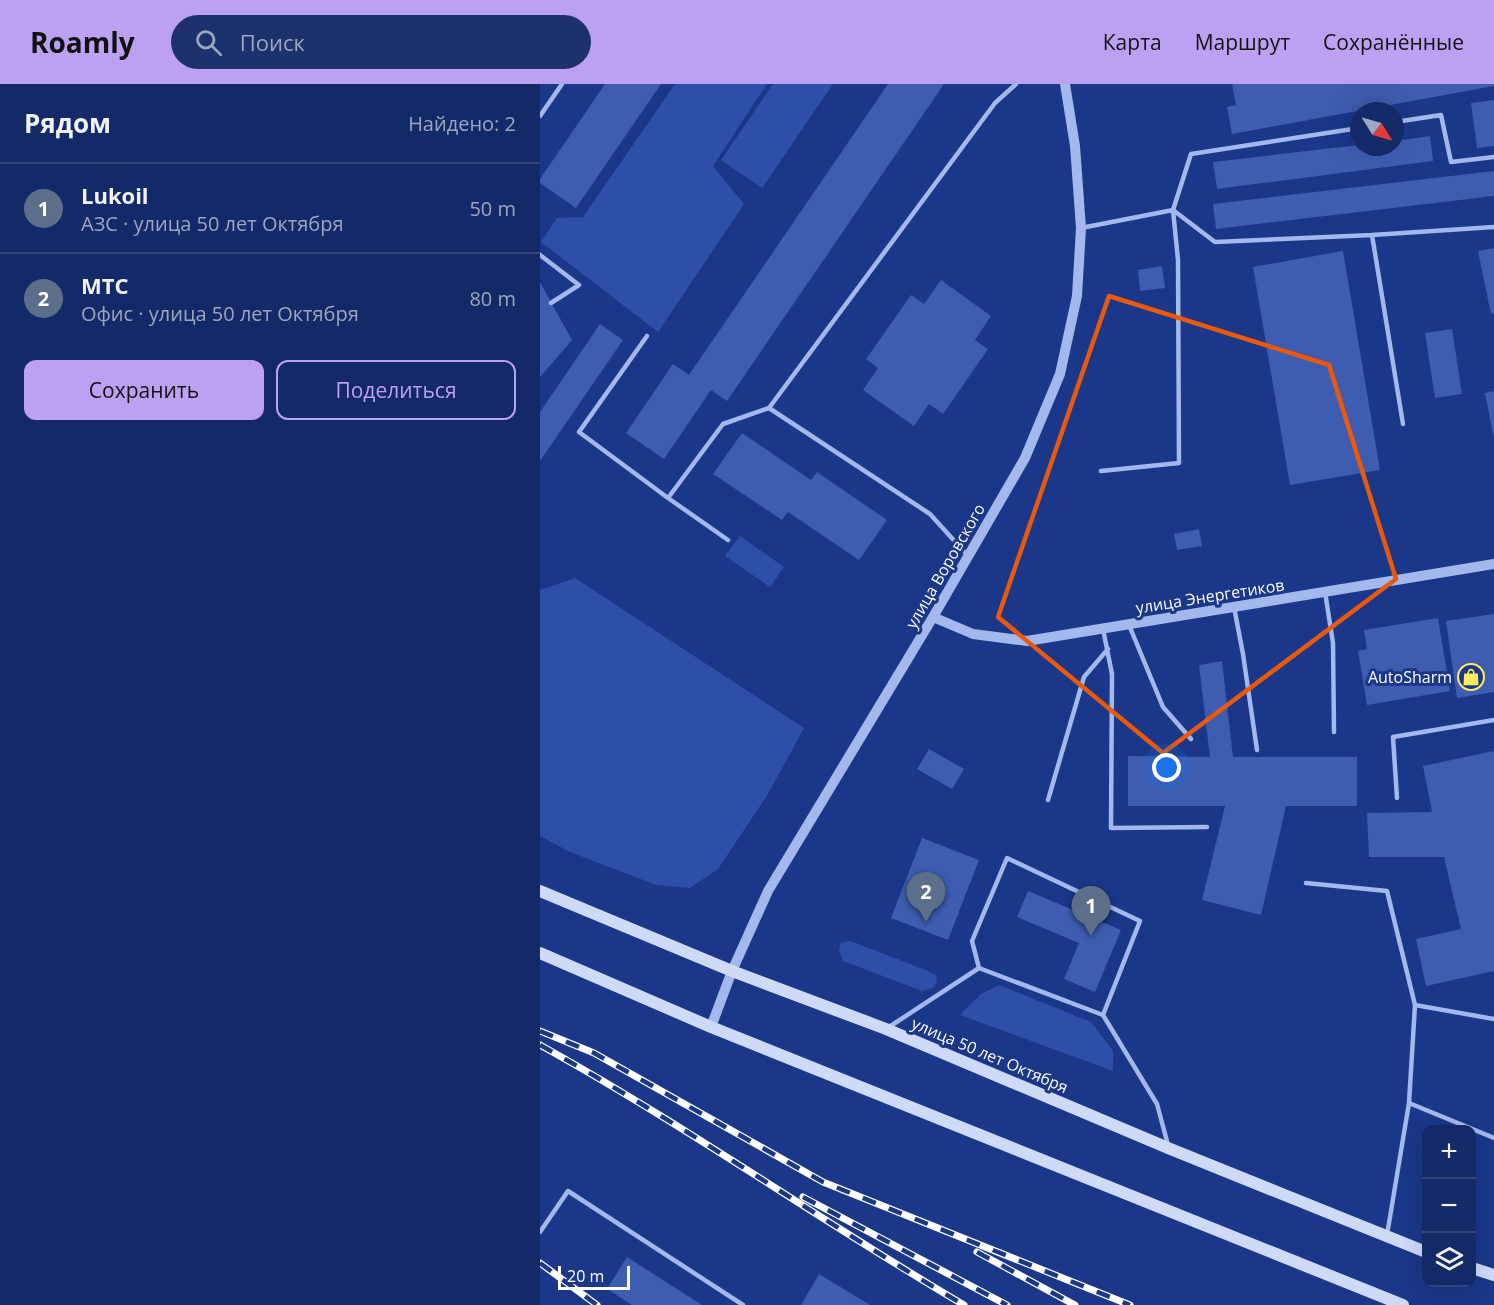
<!DOCTYPE html>
<html lang="ru">
<meta charset="utf-8">
<style>
:root{--surface:#142967;--page:#1d316d;--text:#f1f3f6;--muted:#9da6c0;--line:#33457b;--accent:#bca0f2}
body{margin:0;font-family:"Open Sans",sans-serif;background:var(--page);color:var(--text)}
.controls{position:absolute;right:18px;bottom:18px;display:grid;overflow:hidden;border-radius:12px;box-shadow:0 6px 24px #0002}
.controls button{width:54px;height:54px;display:grid;place-items:center;padding:0;border:0;border-bottom:2px solid var(--line);background:var(--surface);color:var(--text);font:30px sans-serif}
.compass{position:absolute;left:810px;top:18px;width:54px;height:54px;border-radius:50%;background:var(--surface);box-shadow:0 6px 24px #0002;rotate:127deg}
.scale{position:absolute;left:18px;bottom:15px;width:72px;box-sizing:border-box;padding-left:6px;border:3px solid #fff;border-top:0;font-size:16px;line-height:21px;white-space:nowrap;color:#fff;-webkit-text-stroke:4px #1a3789;paint-order:stroke}
.you{position:absolute;left:627px;top:684px;width:21px;height:21px;margin:-15px;border:4px solid #fff;border-radius:50%;background:#1a73e8;box-shadow:0 0 0 9px #1a73e833}
.badge{display:grid;place-items:center;width:39px;height:39px;border-radius:50%;background:var(--accent);color:#fff;font-size:20px;font-weight:700}
.pin{position:absolute;translate:-50% -50px;filter:drop-shadow(0 2px 3px #0008)}
.pin::after{content:'';position:absolute;top:32px;width:21px;height:18px;background:inherit;clip-path:polygon(0 0,100% 0,50% 100%)}
.list{margin:0;padding:0;list-style:none}
h2{display:flex;justify-content:space-between;align-items:center;height:78px;margin:0;padding:0 24px;font-size:26px}
h2 small{font-size:20px;font-weight:400;color:var(--muted)}
.list li{display:grid;grid-template-columns:39px 1fr auto;gap:18px;align-items:center;box-sizing:border-box;height:90px;padding:0 24px;border-top:2px solid var(--line)}
.list b{display:block;font-size:22px;white-space:nowrap}
.list p{margin:0;font-size:20px;white-space:nowrap;color:var(--muted)}
.list em{font-size:20px;font-style:normal;color:var(--muted)}
.actions{display:flex;gap:12px;padding:18px 24px}
.actions a{flex:1;padding:14px 0;border:2px solid var(--accent);border-radius:12px;text-align:center;font-size:21px;color:var(--accent)}
.actions .main{background:var(--accent);color:#111}
.icon{flex:none;width:33px;height:33px;fill:none;stroke:currentColor;stroke-width:2;stroke-linecap:round;stroke-linejoin:round}
.map{position:relative;flex:none;width:954px;height:1221px;overflow:hidden}
header{display:flex;align-items:center;gap:36px;box-sizing:border-box;height:84px;padding:0 30px;background:var(--accent);color:#111}
header strong{font-size:28px}
nav{display:flex;gap:33px;margin-inline-start:auto;font-size:21px}
.search{width:420px;height:54px;background:var(--page);display:flex;align-items:center;gap:15px;box-sizing:border-box;padding:0 21px;border-radius:33px;color:var(--muted);font-size:22px}
main{display:flex}
aside{flex:1;background:var(--surface)}
.map>svg:first-child{display:block}
.green{fill:#2d4fa7}
.building{fill:#3e5db0}
.lines{fill:none;stroke-linecap:round;stroke-linejoin:round}
.service{stroke:#a3b8ed;stroke-width:4.5}
.tertiary{stroke:#a3b8ed;stroke-width:10}
.secondary{stroke:#cfdaf9;stroke-width:12}
.rail-casing{stroke:#fff;stroke-width:7}
.rail{stroke:#1a3789;stroke-width:4.5;stroke-dasharray:14;stroke-linecap:butt}
.marked{fill:none;stroke:#e8590c;stroke-width:4.5;stroke-linejoin:round}
.labels{text-anchor:middle;stroke-width:6;stroke-linejoin:round;paint-order:stroke}
.street-label{font-size:16px;fill:#fff;stroke:#1a3789}
.poi-label{font-size:16px;fill:#fff;stroke:#1a3789;text-anchor:end}
</style>
<header>
<strong>Roamly</strong>
<div class="search"><svg class="icon" aria-label="search" viewBox="0 0 24 24"><circle cx="10" cy="10" r="6"/><path d="M15 15l6 6"/></svg>Поиск</div>
<nav><a>Карта</a><a>Маршрут</a><a>Сохранённые</a></nav>
</header>
<main>
<aside>
<h2>Рядом<small>Найдено: 2</small></h2>
<ul class="list">
<li><span class="badge" style="background:#5c6f8a">1</span><div><b>Lukoil</b><p>АЗС · улица 50 лет Октября</p></div><em>50 m</em></li>
<li><span class="badge" style="background:#5c6f8a">2</span><div><b>МТС</b><p>Офис · улица 50 лет Октября</p></div><em>80 m</em></li>
</ul>
<div class="actions"><a class="main">Сохранить</a><a>Поделиться</a></div>
</aside>
<div class="map">
<svg width="954" height="1221" viewBox="0 0 954 1221">
<rect width="100%" height="100%" fill="#1a3789"/>
<path class="green" d="M135,0H227L173,82L204,120L118,248L1,158L17,134L43,133Z
M233,0H293L222,104L181,76Z
M200,452L244,483L230,503L185,472Z
M35,494L264,644L228,710L178,785L150,804L116,801L30,768L0,752V506Z
M311,857L388,887L396,891L397,898L393,904L382,907L303,877L299,866L301,858Z
M459,901L551,938L573,967V987L420,931L441,910Z"/>
<path class="building" d="M65,0H121L36,124L0,99V95Z
M348,0H404L187,317L171,306L124,375L86,349L133,280L149,291Z
M692,0H954V2L692,50L687,23L696,21Z
M954,16V62L937,64L931,19Z
M890,52L893,77L677,105L673,78L819,61V63H855V57Z
M954,87V112L676,145L673,120Z
M954,164V229L951,230L938,167Z
M803,167L840,386L750,401L713,183Z
M622,182L625,204L600,207L598,186Z
M401,196L451,232L435,256L448,265L403,330L389,320L374,342L323,306L338,284L326,275L371,211L384,220Z
M0,198L32,256L0,293Z
M60,240L83,256L0,377V328Z
M912,245L922,310L895,314L885,249Z
M954,307V350H953L945,309Z
M202,349L271,396L277,388L347,436L319,476L248,428L242,436L173,390Z
M659,445L662,462L637,466L634,450Z
M954,530V608L917,614L906,537Z
M898,534L910,607L827,621L818,567L827,565L824,546Z
M682,577L693,673H817V722H746L721,831L662,816L685,722H588V672L670,673L659,581Z
M389,665L424,685L412,705L377,685Z
M954,667V887L886,902L876,855L921,845L904,773H829L827,729L892,728L883,682Z
M382,754L439,776L408,856L351,834Z
M488,807L581,846L555,908L524,895L539,859L477,833Z
M87,1173L162,1221H92L67,1205Z
M279,1190L330,1221H261Z"/>
<g class="lines">
<path class="service" d="M0,32L22,0
M855,38L901,31L911,78L954,73
M541,144L633,126L675,158L832,151L863,340
M832,151L954,143
M0,171L39,201L11,219
M107,252L39,348L128,414
M561,387L639,379L638,176L633,126L651,70L819,44
M188,456L128,414L183,340L229,324
M428,472L390,430L229,324L455,19L476,0
M785,508L793,559L794,648
M694,523L703,570L717,666
M589,541L623,623L651,655
M563,545L572,590L571,744L667,743
M857,714L853,653L954,636
M508,716L544,593L568,565
M766,799L847,807L875,921
M439,884L432,857L467,774L600,837L563,931
M349,943L439,884L563,931L617,1020L628,1061
M869,1019L875,921L954,935
M0,1148L28,1107L203,1221
M847,1151L869,1019L954,1054"/>
<path class="tertiary" d="M393,533L433,550L487,557L954,480
M171,943L192,887L228,807L393,533L485,374L520,290L537,212L541,144L535,62L525,0"/>
<path class="secondary" d="M0,807L192,887L346,945L628,1064L886,1168
M0,869L171,943L863,1221
M932,1184L954,1191"/>
<defs>
<path id="rail" d="M0,947L54,969L283,1098L590,1221
M0,961C145,1041 281,1137 424,1221
M263,1113L467,1221
M437,1168L535,1221
M0,1179L57,1221"/>
</defs>
<use href="#rail" class="rail-casing"/>
<use href="#rail" class="rail"/>
</g>
<path class="marked" d="M569,212L789,281L856,495L623,669L458,533Z"/>
<defs>
<symbol id="shop-ring" viewBox="-11 -11 22 22"><circle r="9.5" fill="#1a3789" stroke="#ffec5f" stroke-width="1.5"/><path d="M-5-2.5h2.3a2.7 3.5 0 0 1 5.4 0H5L5.5 6h-11ZM-1.5-2.5h3a1.5 2.3 0 0 0-3 0Z" fill="#ffec5f"/></symbol>
</defs>
<g fill-rule="evenodd">
<use href="#shop-ring" x="916" y="578" width="30" height="30"/>
</g>
<g class="labels">
<g class="street-label">
<text transform="translate(405 482) rotate(-60)" y="6">улица Воровского</text>
<text transform="translate(670 512) rotate(-9)" y="6">улица Энергетиков</text>
<text transform="translate(450 971) rotate(23)" y="6">улица 50 лет Октября</text>
</g>
<g class="poi-label">
<text x="912" y="599">AutoSharm</text>
</g>
</g>
</svg>
<div class="controls">
<button>+</button>
<button>−</button>
<button><svg class="icon" aria-label="layers" viewBox="0 0 24 24"><path d="M12 4l9 5-9 5-9-5zM3 14l9 5 9-5"/></svg></button>
</div>
<svg class="compass" viewBox="-18 -18 36 36"><path d="M0-13l5 13h-10z" fill="#e53935"/><path d="M0 13l5-13h-10z" fill="#9da6c0"/></svg>
<div class="scale">20 m</div>
<div class="you"></div>
<div class="pin badge" style="left:551px;top:852px;background:#5c6f8a">1</div>
<div class="pin badge" style="left:386px;top:838px;background:#5c6f8a">2</div>
</div>
</main>
